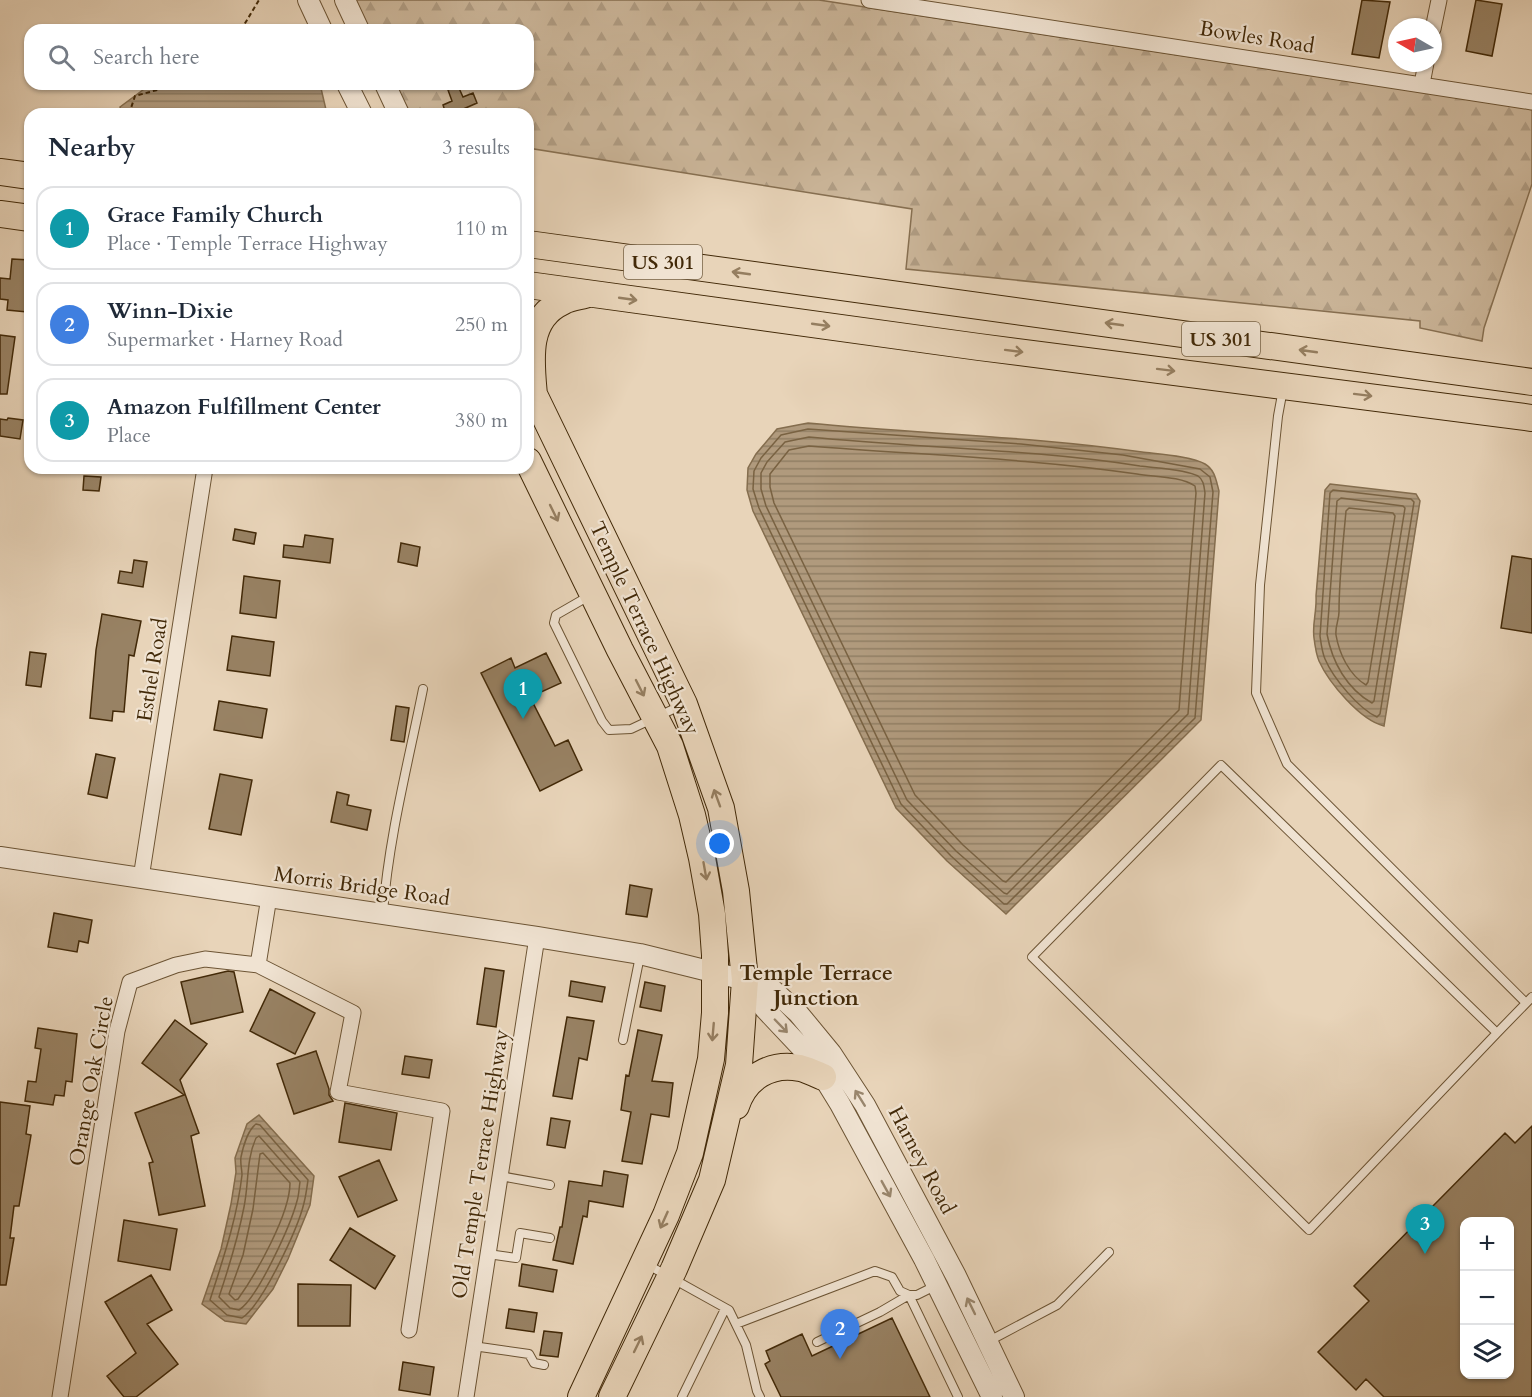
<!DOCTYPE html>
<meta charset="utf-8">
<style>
:root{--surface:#fff;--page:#f2f2f3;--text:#1f2937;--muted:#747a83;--line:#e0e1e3;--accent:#ea580c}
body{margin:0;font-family:Cardo,serif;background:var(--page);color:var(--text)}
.controls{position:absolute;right:18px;bottom:18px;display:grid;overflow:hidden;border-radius:12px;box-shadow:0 2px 4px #0004}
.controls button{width:54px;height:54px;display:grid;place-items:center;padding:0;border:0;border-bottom:2px solid var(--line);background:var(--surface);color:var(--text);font:30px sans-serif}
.compass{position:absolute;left:1388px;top:18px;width:54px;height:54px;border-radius:50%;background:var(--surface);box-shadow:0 2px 4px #0004;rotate:279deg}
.you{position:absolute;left:720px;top:844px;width:21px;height:21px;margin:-15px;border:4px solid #fff;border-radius:50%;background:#1a73e8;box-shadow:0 0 0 9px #1a73e833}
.badge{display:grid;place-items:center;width:39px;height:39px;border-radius:50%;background:var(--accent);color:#fff;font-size:20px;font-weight:700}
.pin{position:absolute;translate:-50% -50px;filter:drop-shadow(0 2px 3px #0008)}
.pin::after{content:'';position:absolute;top:32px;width:21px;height:18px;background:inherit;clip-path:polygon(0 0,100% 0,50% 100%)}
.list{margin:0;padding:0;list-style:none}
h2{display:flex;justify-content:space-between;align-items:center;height:78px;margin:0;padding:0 24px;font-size:26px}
h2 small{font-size:20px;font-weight:400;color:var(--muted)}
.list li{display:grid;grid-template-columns:39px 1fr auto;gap:18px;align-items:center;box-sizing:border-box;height:84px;margin:0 12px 12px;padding:0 12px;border:2px solid var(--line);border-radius:18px}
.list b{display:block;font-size:22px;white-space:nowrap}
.list p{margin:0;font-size:20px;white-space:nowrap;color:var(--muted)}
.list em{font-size:20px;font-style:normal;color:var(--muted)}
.icon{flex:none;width:33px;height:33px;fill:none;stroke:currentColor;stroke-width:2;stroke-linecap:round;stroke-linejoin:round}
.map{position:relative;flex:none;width:1532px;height:1397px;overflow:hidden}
.search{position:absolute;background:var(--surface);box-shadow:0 2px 4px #0004;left:24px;top:24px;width:510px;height:66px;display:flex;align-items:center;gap:15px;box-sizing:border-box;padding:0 21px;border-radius:18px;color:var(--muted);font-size:22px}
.panel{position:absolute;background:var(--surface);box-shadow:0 2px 4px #0004;left:24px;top:108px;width:510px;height:366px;border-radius:18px}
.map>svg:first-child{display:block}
.forest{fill:url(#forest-firs);stroke:#877052;stroke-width:1.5}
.water{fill:url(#water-rules);stroke:#846d4e;stroke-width:1.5}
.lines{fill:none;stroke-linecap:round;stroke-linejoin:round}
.shore{stroke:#796242;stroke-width:1.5}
.building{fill:#988264;stroke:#422908;stroke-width:1.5;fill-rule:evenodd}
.service-casing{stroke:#6c5434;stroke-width:10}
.minor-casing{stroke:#6c5434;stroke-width:17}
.tertiary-casing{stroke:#6c5434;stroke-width:22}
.primary-casing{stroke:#422908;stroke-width:28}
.path{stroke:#422908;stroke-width:2;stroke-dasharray:4.5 3;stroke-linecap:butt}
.service{stroke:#f0e3d2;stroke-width:8}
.minor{stroke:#f0e3d2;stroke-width:15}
.tertiary{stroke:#f0e3d2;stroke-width:20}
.primary{stroke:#e8d4b9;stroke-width:26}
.oneway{stroke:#957e60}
.oneway2{stroke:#99866d}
.labels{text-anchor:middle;stroke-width:4.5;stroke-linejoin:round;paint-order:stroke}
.shield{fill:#f0e3d2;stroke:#766145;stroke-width:1.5}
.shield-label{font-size:20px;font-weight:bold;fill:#422908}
.street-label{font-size:21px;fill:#422908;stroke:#f0e3d2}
.neighbourhood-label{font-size:22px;font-weight:bold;fill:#422908;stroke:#f0e3d2}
</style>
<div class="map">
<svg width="1532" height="1397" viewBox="0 0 1532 1397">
<defs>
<pattern id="forest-firs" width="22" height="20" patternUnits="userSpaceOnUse" patternTransform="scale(1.5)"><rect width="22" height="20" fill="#ccb79b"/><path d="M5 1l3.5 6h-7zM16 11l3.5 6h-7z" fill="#b09d84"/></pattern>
<pattern id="water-rules" width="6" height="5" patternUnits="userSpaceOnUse" patternTransform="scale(1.5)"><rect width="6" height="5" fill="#b09a7d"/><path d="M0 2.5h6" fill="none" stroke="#917e64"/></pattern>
</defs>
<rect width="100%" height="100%" fill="#e8d4b9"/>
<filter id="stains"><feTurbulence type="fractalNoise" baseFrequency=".00333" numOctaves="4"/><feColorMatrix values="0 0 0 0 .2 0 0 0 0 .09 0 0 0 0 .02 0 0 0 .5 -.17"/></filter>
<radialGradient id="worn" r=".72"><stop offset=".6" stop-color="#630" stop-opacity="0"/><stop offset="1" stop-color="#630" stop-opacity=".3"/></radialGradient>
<path class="forest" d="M353,0H819L1532,109V184L1484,328L1482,341L1420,328V321L906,269L912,209L528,148V114H411L394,84H528V30H368Z"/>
<path class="water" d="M151,84H320L327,114H122L120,107Z
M808,423C919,434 1031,436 1142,452C1157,454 1192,456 1205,464C1215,470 1216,480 1219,491L1201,720L1006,914L947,861L896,808L753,511L747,490L748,468L756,454L777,429Z
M1330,484L1416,494L1420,501L1384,726C1360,720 1329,683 1319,661C1316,654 1315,646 1314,638C1312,624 1317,611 1316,596L1325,490Z
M259,1115L314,1176L310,1205L288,1259L273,1289L246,1324L225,1321L202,1304L221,1249L231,1204L236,1172L235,1158L247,1124Z"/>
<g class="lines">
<path class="shore" d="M808,429L1021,444L1123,455L1200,469L1210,477L1213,492L1195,718L1007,904H1004L951,856L901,804L759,508L753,489L754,471L761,458L781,435Z
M809,437C919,448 1031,449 1140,466C1155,468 1186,469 1198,476C1204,480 1204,487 1205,493L1188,714L1007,894L1004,893L956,851L907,800L766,506L761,489V473L767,462L785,442Z
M809,446C918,455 1028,458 1137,474C1154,477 1180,476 1195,486L1196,493L1179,710L1006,882L1003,881L963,845L915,795L774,503L770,487V474L789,450Z
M1333,490L1411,499L1414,502L1380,714L1377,717C1359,709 1333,678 1325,659C1322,652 1321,643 1320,636L1330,493Z
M1341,498L1403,506L1405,508L1374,701L1372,703C1347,689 1332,662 1327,634L1337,501Z
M1349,508L1393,513L1395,516L1368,682L1366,685C1349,675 1339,653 1336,635C1335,626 1339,620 1339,612C1339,578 1343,545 1346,511Z
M256,1124L260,1125L308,1180C307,1187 306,1195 304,1203C298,1228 263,1304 242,1318L227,1315L210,1300C223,1259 237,1219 242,1175C242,1169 240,1163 241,1157C243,1147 248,1130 256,1124Z
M259,1136L300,1182C299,1188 299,1195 297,1201C291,1224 258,1298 239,1310L230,1308L219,1297C229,1267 238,1238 244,1207C249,1183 246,1160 256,1138Z
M263,1153L290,1183C290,1214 256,1274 238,1299L235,1300L229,1294L243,1255L253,1209L260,1154Z"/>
</g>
<path class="building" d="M1362,0L1390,2L1379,58L1352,54Z
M1476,0L1502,4L1492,56L1466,51Z
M458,86L463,97L473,93L477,103L452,114H446L443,105L452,101L448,90Z
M12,259L30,260V302H28L27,312L7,310L8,300L0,299V278L10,279Z
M0,335L15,337L7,394H0Z
M8,418L23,420L20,439L0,436V419L7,420Z
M84,476L101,477L99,491L83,490Z
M235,529L256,533L254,544L233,540Z
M305,535L333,539L330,563L283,557L284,545L303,547Z
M401,543L420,547L417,566L398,562Z
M1512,556L1532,559V633L1501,628Z
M134,560L147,562L143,587L118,583L120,571L132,573Z
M244,576L280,581L276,618L240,613Z
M102,614L141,621L134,656L129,655L124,712L113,711L112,721L90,718L96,650Z
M232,636L274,642L270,676L227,670Z
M30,652L46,654L41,687L26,685Z
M546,653L561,683L530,697L555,746L568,740L582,770L540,791L481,673L511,658L515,668Z
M219,701L267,709L262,738L214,730Z
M396,706L409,708L404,742L391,740Z
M96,754L115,758L107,798L88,794Z
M220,774L252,780L241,835L209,829Z
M337,792L349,795L347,805L371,810L367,830L331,822Z
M630,885L652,889L647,917L626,914Z
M54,913L92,920L88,943L79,941L77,952L48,947Z
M485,968L504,971L496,1027L477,1024Z
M228,971L234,972L243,1012L191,1024L181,982Z
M571,981L605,987L602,1002L569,996Z
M645,982L665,986L661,1011L640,1007Z
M270,989L315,1013L295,1054L250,1031Z
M567,1017L594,1021L587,1060L579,1058L572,1099L553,1096Z
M175,1020L207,1044L180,1080L199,1133L191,1136L205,1206L159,1215L149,1163L153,1162L135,1113L184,1095L142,1063Z
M38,1028L77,1034L72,1082L66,1081L64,1096L55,1095L53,1105L25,1101L28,1081L36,1082L41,1049L35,1048Z
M638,1030L662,1035L652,1081L673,1083L669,1117L651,1114L642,1164L622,1161L631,1112L621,1110L626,1075L629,1076Z
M316,1051L329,1089V1095L333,1101L294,1114L277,1064Z
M405,1056L432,1060L429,1078L402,1074Z
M0,1102L30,1106L26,1134L31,1135L19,1206H14L10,1238H14L6,1285H0Z
M345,1103L397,1113L391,1150L339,1142Z
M551,1118L570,1121L565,1148L547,1145Z
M1532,1126V1397H1384L1366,1379L1356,1390L1318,1352L1369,1301L1354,1286L1505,1133L1515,1143ZM1464,1221H1509V1374H1464Z
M379,1160L397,1200L358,1217L339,1177Z
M604,1171L628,1175L623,1207L589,1201L587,1217L583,1216L573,1264L553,1260L560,1227H562L569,1181L602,1186Z
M124,1220L177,1229L170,1270L118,1261Z
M350,1228L395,1256L375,1289L330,1260Z
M522,1264L557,1270L553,1292L519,1286Z
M151,1275L172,1310L147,1324L178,1364L136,1397H124L107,1376L136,1353L105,1302Z
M298,1284L351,1285L350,1326H298Z
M509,1309L537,1313L534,1332L506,1328Z
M892,1318L930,1397H781L765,1364L770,1361L766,1351L802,1334L812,1356Z
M544,1331L562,1333L558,1357L540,1355Z
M403,1362L434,1367L430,1395L399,1390Z"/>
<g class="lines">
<defs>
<path id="service" d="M1283,389L1278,416L1260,585L1256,693L1287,764L1526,1003
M589,596L556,615L554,623L602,721L609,730L631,729L680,706
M1221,765L1497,1033L1309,1230L1032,957Z
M383,912C389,836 408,764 423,689
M1497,1033L1532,997
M623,1040L640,956
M500,1176L550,1185
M488,1254L516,1258L520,1233L550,1238
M648,1265L729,1310L746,1345L757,1391L760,1397
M736,1324L875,1271L892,1277L900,1291L909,1295H917L935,1286
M989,1341L1057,1305L1109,1252
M817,1342L880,1312L909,1295L958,1397
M473,1346L529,1354L534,1363L544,1365
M682,1397L725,1309"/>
<path id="minor" d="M869,0L1532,102
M1433,29L1439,0
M1422,84L1426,63
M141,878L205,468
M258,965L269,897
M60,1397L117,1031L130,982L176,965L205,959L258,965L353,1013L338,1092L442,1111L409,1330
M466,1397L537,937"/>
<path id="tertiary" d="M308,0L322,30
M345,0L359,30
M347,84L362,114
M385,84L399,114
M0,857L537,937L640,954L745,980L773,990L798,1013L831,1053L865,1105L956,1276L1014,1397
M745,980L765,1009L813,1060L840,1104L924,1259L992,1397"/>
<path id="primary" d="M0,172L30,176
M0,214L30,218
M528,244L1532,382
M528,285L979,347L1532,418
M528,382L684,704L721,808L736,891L745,980L739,1065L712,1180L674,1269L612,1397
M534,395C531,362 525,319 562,302C568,298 577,297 585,295
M528,461L620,650L670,746L692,815L702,858L712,914L715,955V1013L711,1059L690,1153L666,1215L581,1397
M736,1106C745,1078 770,1062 800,1068C808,1070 816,1074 823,1077"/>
</defs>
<use href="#service" class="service-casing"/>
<use href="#minor" class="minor-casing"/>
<use href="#tertiary" class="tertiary-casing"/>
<use href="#primary" class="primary-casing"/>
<path class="path" d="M241,30L259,0
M129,114L135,96L179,84"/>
<use href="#service" class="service"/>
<use href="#minor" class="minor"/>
<use href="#tertiary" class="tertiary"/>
<use href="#primary" class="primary"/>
</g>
<defs><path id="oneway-shaft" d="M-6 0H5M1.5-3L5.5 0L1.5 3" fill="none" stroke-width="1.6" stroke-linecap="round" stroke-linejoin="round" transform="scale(1.5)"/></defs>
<g class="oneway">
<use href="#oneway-shaft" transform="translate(741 273) rotate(-172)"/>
<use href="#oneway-shaft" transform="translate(628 299) rotate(8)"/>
<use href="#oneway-shaft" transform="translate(1114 324) rotate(-172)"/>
<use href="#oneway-shaft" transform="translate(821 325) rotate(8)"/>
<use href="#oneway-shaft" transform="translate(1014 351) rotate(7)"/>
<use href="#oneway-shaft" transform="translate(1308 351) rotate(-172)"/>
<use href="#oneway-shaft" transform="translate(1166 370) rotate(7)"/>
<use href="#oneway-shaft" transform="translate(1363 395) rotate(7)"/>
<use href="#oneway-shaft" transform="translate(554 513) rotate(64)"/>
<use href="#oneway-shaft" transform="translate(640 688) rotate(63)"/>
<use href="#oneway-shaft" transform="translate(717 798) rotate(-110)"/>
<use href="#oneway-shaft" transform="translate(705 871) rotate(80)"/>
<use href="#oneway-shaft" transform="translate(713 1032) rotate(95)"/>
<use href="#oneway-shaft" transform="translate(664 1220) rotate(114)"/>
<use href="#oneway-shaft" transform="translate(638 1344) rotate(-64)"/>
</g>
<g class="oneway2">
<use href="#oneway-shaft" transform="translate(781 1026) rotate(46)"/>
<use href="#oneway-shaft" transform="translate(860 1098) rotate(-122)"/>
<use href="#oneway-shaft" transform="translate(886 1189) rotate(61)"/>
<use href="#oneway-shaft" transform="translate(971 1306) rotate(-116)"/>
</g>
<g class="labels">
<g class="shield">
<rect x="624" y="245" width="78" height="34" rx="4.5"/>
<rect x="1182" y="322" width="78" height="34" rx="4.5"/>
</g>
<g class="shield-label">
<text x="663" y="269">US 301</text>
<text x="1221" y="346">US 301</text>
</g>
<g class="street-label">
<text transform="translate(1257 37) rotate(9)" y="7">Bowles Road</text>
<text transform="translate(645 628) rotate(65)" y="7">Temple Terrace Highway</text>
<text transform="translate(152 670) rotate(-81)" y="7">Esthel Road</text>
<text transform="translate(362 886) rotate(8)" y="7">Morris Bridge Road</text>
<text transform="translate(91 1081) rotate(-80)" y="7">Orange Oak Circle</text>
<text transform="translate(922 1160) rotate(62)" y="7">Harney Road</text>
<text transform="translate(480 1164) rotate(-81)" y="7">Old Temple Terrace Highway</text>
</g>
<g class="neighbourhood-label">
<text x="816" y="980">Temple Terrace<tspan x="816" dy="25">Junction</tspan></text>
</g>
</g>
<rect width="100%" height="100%" filter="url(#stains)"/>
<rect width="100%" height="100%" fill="url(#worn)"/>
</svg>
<div class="controls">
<button>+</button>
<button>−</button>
<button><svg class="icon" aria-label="layers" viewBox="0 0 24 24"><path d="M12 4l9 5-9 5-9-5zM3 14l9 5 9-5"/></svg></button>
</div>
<svg class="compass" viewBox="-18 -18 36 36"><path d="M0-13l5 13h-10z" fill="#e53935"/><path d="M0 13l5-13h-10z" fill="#747a83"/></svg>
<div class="you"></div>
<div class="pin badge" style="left:523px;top:719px;background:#0f9aa8">1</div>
<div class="pin badge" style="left:840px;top:1359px;background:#3f7fe0">2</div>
<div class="pin badge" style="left:1425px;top:1254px;background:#0f9aa8">3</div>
<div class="search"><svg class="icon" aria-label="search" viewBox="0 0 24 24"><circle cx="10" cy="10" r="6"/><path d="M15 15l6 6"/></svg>Search here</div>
<section class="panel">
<h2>Nearby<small>3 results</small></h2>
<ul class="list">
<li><span class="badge" style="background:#0f9aa8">1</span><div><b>Grace Family Church</b><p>Place · Temple Terrace Highway</p></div><em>110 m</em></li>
<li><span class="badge" style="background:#3f7fe0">2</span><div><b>Winn-Dixie</b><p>Supermarket · Harney Road</p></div><em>250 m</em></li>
<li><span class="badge" style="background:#0f9aa8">3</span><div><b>Amazon Fulfillment Center</b><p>Place</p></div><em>380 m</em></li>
</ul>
</section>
</div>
